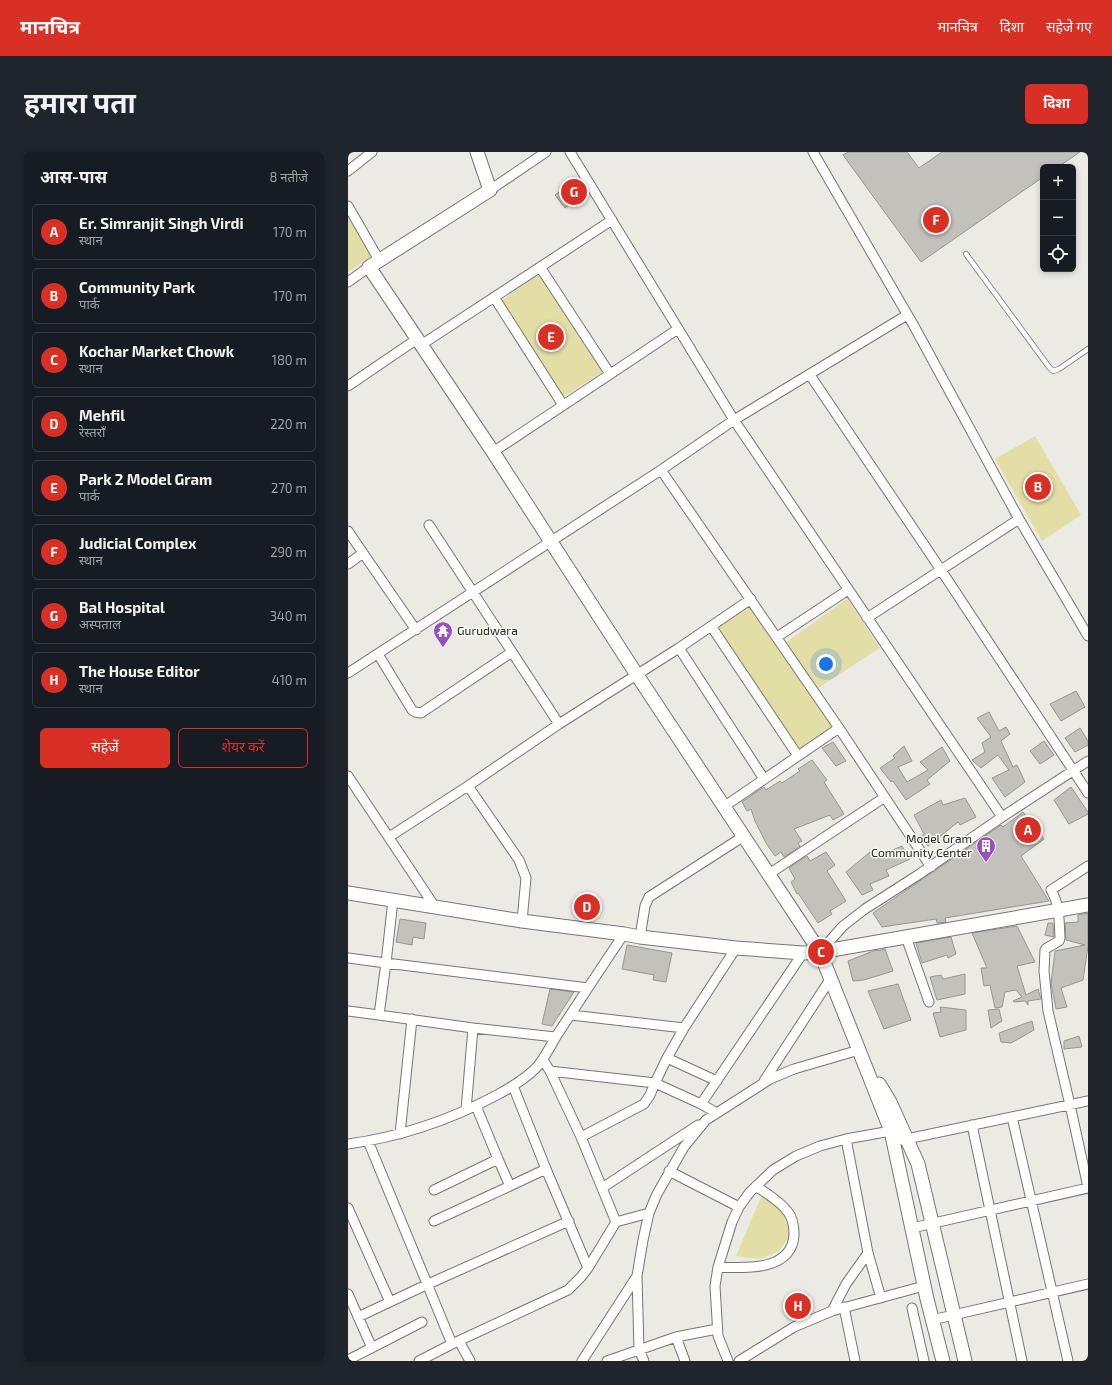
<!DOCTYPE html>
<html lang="hi">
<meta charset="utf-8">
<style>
:root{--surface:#171b24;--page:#20242c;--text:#f1f3f6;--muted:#9ea1a6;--line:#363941;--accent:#d93025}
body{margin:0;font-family:"Exo 2","Noto Sans Devanagari",sans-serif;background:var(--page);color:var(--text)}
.controls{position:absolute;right:12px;top:12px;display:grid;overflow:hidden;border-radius:6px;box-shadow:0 2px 6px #0003}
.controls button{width:36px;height:36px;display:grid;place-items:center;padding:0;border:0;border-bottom:1px solid var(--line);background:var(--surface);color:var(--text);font:20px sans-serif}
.you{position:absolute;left:478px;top:512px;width:14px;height:14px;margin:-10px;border:3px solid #fff;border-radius:50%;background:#1a73e8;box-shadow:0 0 0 6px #1a73e833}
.badge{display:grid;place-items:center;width:26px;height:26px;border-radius:50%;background:var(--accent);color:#fff;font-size:13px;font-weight:700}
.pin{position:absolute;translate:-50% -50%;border:2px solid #fff;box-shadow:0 1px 4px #0006}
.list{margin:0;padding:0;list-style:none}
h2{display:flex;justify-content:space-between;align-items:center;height:52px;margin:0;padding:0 16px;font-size:17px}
h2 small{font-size:13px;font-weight:400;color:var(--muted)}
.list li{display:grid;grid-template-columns:26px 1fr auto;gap:12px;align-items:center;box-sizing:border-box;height:56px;margin:0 8px 8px;padding:0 8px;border:1px solid var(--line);border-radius:6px}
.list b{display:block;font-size:15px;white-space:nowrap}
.list p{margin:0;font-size:13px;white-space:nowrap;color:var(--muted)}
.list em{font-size:13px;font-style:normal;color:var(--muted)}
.actions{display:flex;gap:8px;padding:12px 16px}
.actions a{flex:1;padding:9px 0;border:1px solid var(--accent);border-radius:6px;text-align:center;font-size:14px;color:var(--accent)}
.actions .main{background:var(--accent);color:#fff}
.icon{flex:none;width:22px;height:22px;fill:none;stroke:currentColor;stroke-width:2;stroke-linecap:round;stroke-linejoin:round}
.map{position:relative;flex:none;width:740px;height:1209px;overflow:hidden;border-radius:6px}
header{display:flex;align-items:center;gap:24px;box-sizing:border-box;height:56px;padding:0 20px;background:var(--accent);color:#fff}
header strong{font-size:19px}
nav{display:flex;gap:22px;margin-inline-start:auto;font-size:14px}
.intro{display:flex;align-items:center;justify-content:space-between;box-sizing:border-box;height:96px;padding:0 24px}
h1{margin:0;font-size:28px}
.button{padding:10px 18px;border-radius:6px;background:var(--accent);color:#fff;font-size:14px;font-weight:700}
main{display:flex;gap:24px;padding:0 24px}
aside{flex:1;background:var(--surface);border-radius:6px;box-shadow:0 2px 6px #0003}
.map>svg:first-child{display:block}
.green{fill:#e3dda6}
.building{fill:#c2c1bb;stroke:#979791}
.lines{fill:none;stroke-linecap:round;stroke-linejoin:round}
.lane-casing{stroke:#767670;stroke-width:6}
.street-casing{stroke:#767670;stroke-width:11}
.secondary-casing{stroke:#767670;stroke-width:15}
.lane{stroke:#fff;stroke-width:4.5}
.street{stroke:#fff;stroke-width:9}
.secondary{stroke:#fff;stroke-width:13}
.labels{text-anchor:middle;stroke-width:3;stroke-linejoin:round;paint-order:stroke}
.poi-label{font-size:12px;fill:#292826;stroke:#f8f7f1;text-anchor:start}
</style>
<header>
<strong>मानचित्र</strong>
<nav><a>मानचित्र</a><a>दिशा</a><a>सहेजे गए</a></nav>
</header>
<div class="intro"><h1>हमारा पता</h1><a class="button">दिशा</a></div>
<main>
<aside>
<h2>आस-पास<small>8 नतीजे</small></h2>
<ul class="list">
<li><span class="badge">A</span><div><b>Er. Simranjit Singh Virdi</b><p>स्थान</p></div><em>170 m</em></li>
<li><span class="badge">B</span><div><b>Community Park</b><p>पार्क</p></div><em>170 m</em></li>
<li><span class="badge">C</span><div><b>Kochar Market Chowk</b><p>स्थान</p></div><em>180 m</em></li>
<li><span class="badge">D</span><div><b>Mehfil</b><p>रेस्तराँ</p></div><em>220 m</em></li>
<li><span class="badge">E</span><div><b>Park 2 Model Gram</b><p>पार्क</p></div><em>270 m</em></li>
<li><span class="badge">F</span><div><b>Judicial Complex</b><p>स्थान</p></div><em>290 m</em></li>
<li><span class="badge">G</span><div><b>Bal Hospital</b><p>अस्पताल</p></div><em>340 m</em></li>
<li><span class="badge">H</span><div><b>The House Editor</b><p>स्थान</p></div><em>410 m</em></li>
</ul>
<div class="actions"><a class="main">सहेजें</a><a>शेयर करें</a></div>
</aside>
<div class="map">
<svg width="740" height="1209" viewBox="0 0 740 1209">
<rect width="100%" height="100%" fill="#ebeae4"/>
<path class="green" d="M0,51L27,102L0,120Z
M191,122L256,219L215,245L151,150Z
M687,284L733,363L694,389L647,307Z
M499,447L532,496L470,536L437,491Z
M403,451L487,575L452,598L366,476Z
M413,1045L431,1053L442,1072L441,1086L430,1100L411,1107L388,1104Z"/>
<path class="building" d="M500,0H559L571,16L594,0H732L710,15H695V25L573,110L495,3Z
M229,28L239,41L217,56L207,43Z
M728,539L737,555L713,569L702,552Z
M641,560L651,579L658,575L662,582L653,589L665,615L669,613L677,630L657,645L644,626L661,618L650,603L633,616L624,608L637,600L634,591L643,585L629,566Z
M732,576L740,589V593L727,600L717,586Z
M696,589L706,603L692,612L682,599Z
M485,590L498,609L488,614L474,596Z
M556,594L564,609L550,615L559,630L580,618L572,610L594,595L602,609L579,628L582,632L558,648L545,629L543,630L532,616L547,606L545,604Z
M464,608L479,628L476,630L496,662L485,668L482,663L446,677L454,689L450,691L452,694L436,705L433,700L427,704L418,691L407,669L403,657L399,659L394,650L416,635L418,638L432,629L434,631L452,619L450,617Z
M723,635L740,660V662L721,672L706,648Z
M617,646L628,665L612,673L610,670L580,694L573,684L576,682L566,663L593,648L595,653Z
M675,660L696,687L673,704L701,749L597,766L598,770L589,771L588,767L534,775L525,761L653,673L655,675Z
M554,694L562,707L538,718L541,724L522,732L525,738L514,743L498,720L522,700L526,706Z
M478,700L487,713L479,719L498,749L482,759L484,762L470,771L450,741L449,742L443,730L447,727L441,716L459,704L462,709Z
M740,761V794L735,828L713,836L719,855L708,857L703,831L707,799L737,793L718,788L717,771L730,770V763Z
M52,767L78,771L76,787L65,785L64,793L48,790Z
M700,771H705L706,785L697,783Z
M669,774L687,810L669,814L678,843L690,837L693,847L680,849V853L677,849L666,850L665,849L674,845L668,838L657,840L654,855L647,856L642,833L636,834L633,816H639L624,781Z
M603,785L608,802L600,806L599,803L574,811L568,791Z
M279,793L324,801L318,830L305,828L306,823L274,817Z
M534,797H537L545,819L516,828L505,829L500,809L525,799L531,798L532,799Z
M617,822V842L589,848L582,825L593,823L595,827Z
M550,832L563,868L536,877L520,839Z
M202,837L226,840L204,874L194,872Z
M592,855L618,858V878L592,885L585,861L593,860Z
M651,857L654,869L643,876L640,858Z
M684,869L686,878L663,891L653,890L651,881Z
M731,884L734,895L716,897V889Z
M449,1144L458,1158L450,1162L441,1148Z"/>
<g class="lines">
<defs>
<path id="lane" d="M618,102L701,215L705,219L711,217L740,197"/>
<path id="street" d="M222,0L386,268L654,665
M465,0L566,174L671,367L519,466
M0,19L24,0
M142,38L198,0
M0,54L31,108
M192,115L262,222
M0,130L21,115
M146,145L215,253
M73,193L264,68
M462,223L593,418L740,641
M0,234L69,187
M145,300L330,177
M313,318L491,576L583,715
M671,367L740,484
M81,373L211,572
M0,379L15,401L0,412
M15,401L68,478
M363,474L450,604
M429,485L500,438
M331,496L416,627
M30,502L64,558L67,560L73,561L164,500
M0,521L313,318L386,268L559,163
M0,624L87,755
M120,634L171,708L178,726L174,769
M377,654L491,576
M41,685L120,634L211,572L331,496L403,447
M740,714L703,738C712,753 711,769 712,786L711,789L699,796L697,798L696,819L700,859L722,953L740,1035
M421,722L537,645
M292,785L297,754L301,745L396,684
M558,785L581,850
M472,800L495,774L517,757L570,723L654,665L740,609
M0,806L38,811L45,748
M0,859L31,863L38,811L240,836
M31,863L125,876L207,885
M223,863L336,876
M195,908L202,919L233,985L254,1036L350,973
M202,919L307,931L319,906
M369,929L319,906L336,876L388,796
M416,929L483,826
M118,958L125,876
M369,961L353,952L455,801
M664,965L720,1209
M624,973L674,1209
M52,982L64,867
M233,985L296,952L302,943L307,931L353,952
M498,987L520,1101L533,1146
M554,988L740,949
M20,989L104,1192L220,1138L233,1125L240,1116L198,1017L165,934
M0,992C52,985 102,968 149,943C162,936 177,927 188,916C198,905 203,892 211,880C233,847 254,814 276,782
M321,1019L391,1055
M162,1034L198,1017
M254,1036L268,1070L301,1061
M86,1038L150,1007L128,954
M0,1056L42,1150
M86,1069L162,1034L150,1007
M564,1076L740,1036
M370,1115C395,1116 444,1120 446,1083C446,1075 445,1066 440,1060C432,1049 419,1042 408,1034
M240,1116L268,1070
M0,1142L24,1196
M496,1155L507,1209
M564,1156L576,1209
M484,1159L498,1132L520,1101
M10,1165L78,1133L221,1069
M584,1168L740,1132
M328,1185L337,1209
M111,1189L122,1209
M0,1208L74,1170
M71,1209L104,1192
M234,1209L289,1124
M259,1209L328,1185L369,1177
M296,1209L291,1198L289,1124L295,1088L301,1061L309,1042L336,995L358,968L422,927L446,917L511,898
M380,1209L370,1184L367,1134L370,1115L384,1070L391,1055L402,1040L425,1018L448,1004L472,994L498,987L543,979
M391,1209L446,1175L484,1159L576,1134"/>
<path id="secondary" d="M129,0L142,38L21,115L145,300L289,523L472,800L543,979L579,1147L595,1209
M0,741L174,769L276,782L292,785L388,796L455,801L472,800L740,753
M531,932L542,950L570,1012L617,1209"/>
</defs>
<use href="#lane" class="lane-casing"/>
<use href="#street" class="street-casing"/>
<use href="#secondary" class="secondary-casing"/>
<use href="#lane" class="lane"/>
<use href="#street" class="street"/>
<use href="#secondary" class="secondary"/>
</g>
<defs>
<symbol id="temple-pin" viewBox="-11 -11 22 30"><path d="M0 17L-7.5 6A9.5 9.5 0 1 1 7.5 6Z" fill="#9a4fc1" stroke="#f8f7f1"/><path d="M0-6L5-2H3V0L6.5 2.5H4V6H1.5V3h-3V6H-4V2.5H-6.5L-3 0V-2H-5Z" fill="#fff"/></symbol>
<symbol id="building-pin" viewBox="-11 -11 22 30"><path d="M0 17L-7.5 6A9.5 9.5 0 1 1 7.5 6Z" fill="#9a4fc1" stroke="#f8f7f1"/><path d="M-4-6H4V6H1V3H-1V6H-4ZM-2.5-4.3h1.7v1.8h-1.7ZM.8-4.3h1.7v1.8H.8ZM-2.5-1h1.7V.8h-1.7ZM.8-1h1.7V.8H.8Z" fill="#fff"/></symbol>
</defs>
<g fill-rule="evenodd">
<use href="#temple-pin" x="84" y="468" width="22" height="30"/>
<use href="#building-pin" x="627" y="683" width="22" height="30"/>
</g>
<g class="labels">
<g class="poi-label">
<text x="109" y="483">Gurudwara</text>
<text x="624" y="691" text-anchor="end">Model Gram<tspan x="624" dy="14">Community Center</tspan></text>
</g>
</g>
</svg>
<div class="controls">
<button>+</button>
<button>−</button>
<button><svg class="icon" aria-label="locate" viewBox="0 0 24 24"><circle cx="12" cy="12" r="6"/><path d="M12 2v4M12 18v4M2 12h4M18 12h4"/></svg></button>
</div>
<div class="you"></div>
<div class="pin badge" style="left:680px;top:678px">A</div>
<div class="pin badge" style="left:690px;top:335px">B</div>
<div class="pin badge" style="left:473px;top:800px">C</div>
<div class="pin badge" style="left:239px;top:755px">D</div>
<div class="pin badge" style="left:203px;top:185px">E</div>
<div class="pin badge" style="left:588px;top:68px">F</div>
<div class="pin badge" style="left:226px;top:40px">G</div>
<div class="pin badge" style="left:450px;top:1154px">H</div>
</div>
</main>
